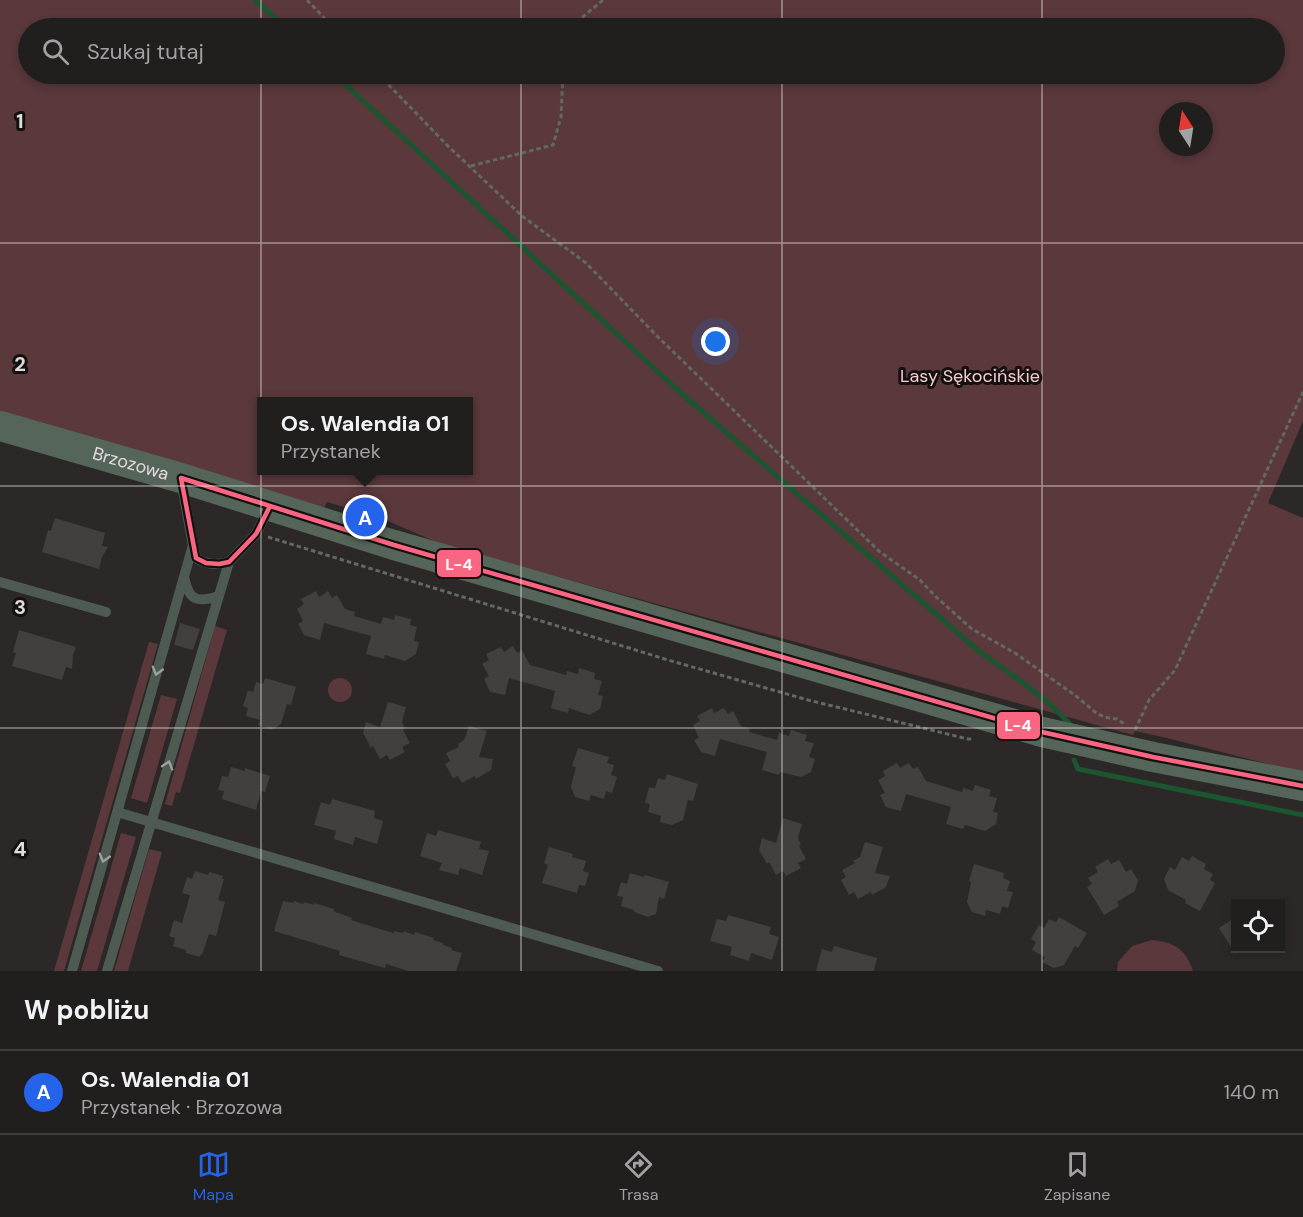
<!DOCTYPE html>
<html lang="pl">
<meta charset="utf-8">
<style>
:root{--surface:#211e1e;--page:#2d2b2b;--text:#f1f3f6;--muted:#a2a2a4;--line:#3e3c3c;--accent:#2563eb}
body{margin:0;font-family:"DM Sans",sans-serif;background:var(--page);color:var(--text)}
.controls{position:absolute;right:18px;bottom:18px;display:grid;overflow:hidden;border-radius:0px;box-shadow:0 3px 9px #0003}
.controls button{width:54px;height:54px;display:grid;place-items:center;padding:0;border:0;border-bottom:2px solid var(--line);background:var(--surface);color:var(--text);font:30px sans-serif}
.compass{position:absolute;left:1159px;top:102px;width:54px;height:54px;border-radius:50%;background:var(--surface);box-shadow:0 3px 9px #0003;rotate:348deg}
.you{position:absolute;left:716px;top:342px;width:21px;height:21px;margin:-15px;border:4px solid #fff;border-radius:50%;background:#1a73e8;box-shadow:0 0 0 9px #1a73e833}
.badge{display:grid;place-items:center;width:39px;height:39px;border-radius:50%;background:var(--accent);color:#fff;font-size:20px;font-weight:700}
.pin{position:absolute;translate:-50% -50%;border:3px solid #fff;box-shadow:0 2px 6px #0006}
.popup{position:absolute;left:257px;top:397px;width:216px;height:78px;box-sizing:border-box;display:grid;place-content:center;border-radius:0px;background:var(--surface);filter:drop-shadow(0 2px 4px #0005);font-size:20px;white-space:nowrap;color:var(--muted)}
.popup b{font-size:22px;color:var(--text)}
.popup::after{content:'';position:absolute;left:50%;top:100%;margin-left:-12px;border:12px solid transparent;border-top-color:var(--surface)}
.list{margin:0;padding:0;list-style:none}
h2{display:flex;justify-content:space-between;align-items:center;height:78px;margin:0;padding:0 24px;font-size:26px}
h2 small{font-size:20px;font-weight:400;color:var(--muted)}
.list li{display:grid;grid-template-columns:39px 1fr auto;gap:18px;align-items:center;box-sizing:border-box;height:84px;padding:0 24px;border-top:2px solid var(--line)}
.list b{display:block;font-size:22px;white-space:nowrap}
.list p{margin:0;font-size:20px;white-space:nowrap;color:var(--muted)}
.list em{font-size:20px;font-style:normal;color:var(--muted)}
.icon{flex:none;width:33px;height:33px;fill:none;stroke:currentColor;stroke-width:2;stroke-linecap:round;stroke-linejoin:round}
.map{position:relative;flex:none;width:1303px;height:971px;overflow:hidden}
.search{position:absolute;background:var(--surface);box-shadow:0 3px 9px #0003;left:18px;right:18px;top:18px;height:66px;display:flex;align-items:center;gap:15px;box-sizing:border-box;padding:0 21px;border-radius:33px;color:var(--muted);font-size:22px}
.sheet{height:162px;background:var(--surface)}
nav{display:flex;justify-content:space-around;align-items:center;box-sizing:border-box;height:84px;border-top:2px solid var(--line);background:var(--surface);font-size:16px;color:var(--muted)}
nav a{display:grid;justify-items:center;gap:3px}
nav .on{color:var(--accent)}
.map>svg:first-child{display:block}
.green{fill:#5a383c;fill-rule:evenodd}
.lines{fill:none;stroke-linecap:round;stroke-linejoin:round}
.stream{stroke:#1b5631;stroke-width:5}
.building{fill:#433f3f}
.path{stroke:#626963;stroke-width:3;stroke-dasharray:4.5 3;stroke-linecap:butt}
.lane{stroke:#4e5b52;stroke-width:10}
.secondary{stroke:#56655a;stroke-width:30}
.bus-1-casing{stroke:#141010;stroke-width:9}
.bus-1{stroke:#fa6682;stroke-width:4.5}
.oneway{stroke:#9fa19d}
.grid{fill:none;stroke:#e1dbdb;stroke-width:1.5;stroke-opacity:0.55}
.labels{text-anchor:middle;stroke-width:6;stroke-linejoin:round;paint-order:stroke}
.park-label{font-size:18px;fill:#f7cbd0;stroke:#141010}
.street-label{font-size:18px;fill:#e1dbdb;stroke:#141010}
.grid-label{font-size:20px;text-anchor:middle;font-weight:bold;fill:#e1dbdb;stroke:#141010;stroke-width:6;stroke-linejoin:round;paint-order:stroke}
.line-badge{stroke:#141010;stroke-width:2}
.badge-label{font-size:16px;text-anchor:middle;font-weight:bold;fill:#fff}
</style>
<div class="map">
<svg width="1303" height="971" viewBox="0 0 1303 971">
<rect width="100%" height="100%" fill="#2c2828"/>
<path class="green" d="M0,0H1303V421L1268,503L1303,518V773L1167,738L1135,731L1133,735L443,545L381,518L327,502L325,507L290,503L0,422ZM28,28H1274V74H28ZM1168,111H1204V147H1168ZM262,402H469V470H262Z
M215,626L227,630L180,793L176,792L172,806L165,804Z
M149,642L158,644L64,971H54Z
M328 690a12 12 0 1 1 24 0a12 12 0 1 1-24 0Z
M161,695L177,699L147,803L131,798Z
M121,833L136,837L97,971H81Z
M149,849L162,852L128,971H114Z
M1152,940C1174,942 1186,949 1193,971H1117L1118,962L1132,946Z"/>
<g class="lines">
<path class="stream" d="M255,0L286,28
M334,74L682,394L981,653C1011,674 1043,695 1069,723
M1074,760L1078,769L1303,815"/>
</g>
<path class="building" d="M55,518L105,533L102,546L108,547L102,557L99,569L42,552L48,530L51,531Z
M316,591L319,597L328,591L332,598L337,595L345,609L355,612L354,616L381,624L383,617L394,620L395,615L411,619L410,625L417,627L414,641L419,642L416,654L405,661L385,655L384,659L366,654L371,636L324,623L320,640L304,635L298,624L303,621L297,609L304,604L301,599Z
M180,623L200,629L193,650L174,645Z
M19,630L76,647L73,655L72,669L66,667L62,680L12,666L16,653L13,652Z
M513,646L517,653L522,650L530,665L566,675L567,671L578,674L579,668L595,673L594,679L602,681L598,695L603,696L600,709L589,715L569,708L568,713L551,708L555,691L509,678L505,695L490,692L484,679L489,676L482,664L489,660L486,654L501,647L504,652Z
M265,678L296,687L291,705L287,704L281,724L272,730L258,725L260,720L246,716L248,708L243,706L248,690L253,692L256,682L263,684Z
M388,702L406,707L402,722L405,729L403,730L410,743L402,747L405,752L390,760L387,755L380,759L373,746L371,748L363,733L366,722L380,727Z
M712,708L714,713L724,708L728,714L733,711L741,726L750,729L749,732L777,740L779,733L789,736L791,730L807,735L805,741L814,743L809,757L815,759L811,772L801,777L780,772L779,775L762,770L767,752L720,739L715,756L701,752L694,740L699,738L693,725L700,721L697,716Z
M469,726L487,731L479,757L493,759L491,770L476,779L475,776L462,783L458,776L453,778L445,764L450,761L446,753L459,747L458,744L464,740Z
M578,748L609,757L607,763L614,765L611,775L617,777L612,793L606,791L604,799L591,795L589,801L575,797L571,787L576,767L572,766Z
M897,763L900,768L909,763L913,769L918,767L926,781L962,792L963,788L973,791L975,785L991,790L989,796L997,798L993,812L998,813L996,824L985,831L965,825L963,829L946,824L951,807L906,794L901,811L886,807L880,795L885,793L878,780L885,776L883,771Z
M231,767L245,771V768L270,776L265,792L261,791L256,810L222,799L224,791L218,790L222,776L228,777Z
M667,774L698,784L693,801L688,800L683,820L672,825L660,822L661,816L648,812L650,804L645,803L649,787L655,788L658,778L665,780Z
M332,799L375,811L374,818L383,821L377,844L355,837L353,845L334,839L336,831L314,825L321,802L330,805Z
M783,818L802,824L798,838L801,845L799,846L806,859L798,863L801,868L786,876L783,871L776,875L769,862L767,864L759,850L762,838L776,843Z
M438,830L481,842L479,849L489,851L482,875L460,868L458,875L439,870L442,863L420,856L427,833L436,836Z
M865,842L883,847L875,873L890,876L886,887L872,895L871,892L858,899L854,892L849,895L841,880L846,877L842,870L855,863L853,861L860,857Z
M549,847L573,854L572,857L586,861L583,871L589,873L585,886L579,885L577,893L542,883L548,865L544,863Z
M1192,856L1206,864L1204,869L1213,874L1210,880L1215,883L1200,911L1185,903L1186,900L1168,890L1164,879L1170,867L1175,870L1182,857L1189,861Z
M1108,859L1111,864L1119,860L1126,872L1131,869L1138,880L1135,891L1117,902L1119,906L1104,915L1087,887L1092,884L1088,878L1098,872L1095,867Z
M974,864L1004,873L1003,878L1010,881L1007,891L1013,892L1008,908L1002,906L1000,914L986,910L985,916L972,912L967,902L971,882L969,881Z
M195,871L208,875L209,872L223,876L222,879H224L218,900L225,902L216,936L209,934L202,955L201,954L200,957L186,953V950L173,946L175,938L169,936L174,920L182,923L190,895L182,893L187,877L192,879Z
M630,873L644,877L645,875L669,882L664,899L659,897L656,914L648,917L634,912V910L621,906L623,897L617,896L621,882L627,884Z
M283,901L294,903V901L303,904L304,902L314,905V903L334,909L333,911L352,918L351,920L383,930L394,933V931L403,933L404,931L414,935L415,932L434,938L433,940L443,943V945L452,948L451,950L462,953L456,971H408L386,964L385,968L339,955L340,951L274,931Z
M728,915L771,927L769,934L779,937L772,960L751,953L749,961L730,955L732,947L710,941L717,919L726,921Z
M1059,917L1087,933L1078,948L1075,946L1064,965L1054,968L1042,962L1045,957L1032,950L1036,942L1031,939L1039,925L1044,928L1049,919L1056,922Z
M1236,917V955L1219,928Z
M834,946L877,958L874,971H816L822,949L832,952Z"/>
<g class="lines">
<path class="path" d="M307,0L334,28
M572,28L573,25L603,0
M378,74L448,146L522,216L586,263L659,338L880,552L920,580L934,595L972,629L1015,653L1076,696L1095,712L1104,717L1117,719L1126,725
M471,166L553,145L561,117L563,74
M268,537L668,660L808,700L968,739H974
M1135,730L1149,700L1175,670L1303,392"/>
<path class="lane" d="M181,480L193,545L196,558C207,565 217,565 229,562
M184,577C189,601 197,603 219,596
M0,582L106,612
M117,812L658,971
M72,971L193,545
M107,971L229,562L256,534L269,508"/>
<path class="secondary" id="s1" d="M0,426L181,478L394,545L1042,732L1153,757L1303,786"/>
<defs>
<path id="bus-1" d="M181,478L394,545L1042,732L1153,757L1303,786
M181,478L196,558L206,563L219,564L229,562L256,534L270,506"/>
</defs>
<use href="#bus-1" class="bus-1-casing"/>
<use href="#bus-1" class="bus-1"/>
</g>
<defs><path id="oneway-chevron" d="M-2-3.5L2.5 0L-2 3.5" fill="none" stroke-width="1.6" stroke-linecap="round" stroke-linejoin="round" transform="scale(1.5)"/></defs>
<g class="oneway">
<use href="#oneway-chevron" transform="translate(157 671) rotate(106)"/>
<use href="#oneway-chevron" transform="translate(168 765) rotate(-73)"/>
<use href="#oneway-chevron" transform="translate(104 858) rotate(106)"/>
</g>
<path class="grid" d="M261,0V28M521,0V28M782,0V28M1042,0V28M261,74V971M521,74V971M782,74V971M1042,74V971M0,243H1303M0,486H1303M0,728H1303"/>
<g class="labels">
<g class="park-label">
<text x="970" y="382">Lasy Sękocińskie</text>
</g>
<g class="street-label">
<text dy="6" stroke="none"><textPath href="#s1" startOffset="136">Brzozowa</textPath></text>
</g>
</g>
<g class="grid-label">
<text x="20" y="128">1</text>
<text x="20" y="371">2</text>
<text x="20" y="614">3</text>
<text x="20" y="856">4</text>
</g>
<g class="line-badge">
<rect x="436" y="549" width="46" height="29" rx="6" fill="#fa6682"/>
<rect x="996" y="711" width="45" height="29" rx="6" fill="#fa6682"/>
</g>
<g class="badge-label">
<text x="459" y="570">L-4</text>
<text x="1018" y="731">L-4</text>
</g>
</svg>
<div class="controls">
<button><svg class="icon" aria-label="locate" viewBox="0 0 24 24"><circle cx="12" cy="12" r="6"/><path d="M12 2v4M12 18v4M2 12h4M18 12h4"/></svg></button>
</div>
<svg class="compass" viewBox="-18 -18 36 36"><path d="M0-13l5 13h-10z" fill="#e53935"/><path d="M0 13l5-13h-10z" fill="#a2a2a4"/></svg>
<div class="you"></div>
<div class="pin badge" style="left:365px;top:517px">A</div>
<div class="popup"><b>Os. Walendia 01</b>Przystanek</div>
<div class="search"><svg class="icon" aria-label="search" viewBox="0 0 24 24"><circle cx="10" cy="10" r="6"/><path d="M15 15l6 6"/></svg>Szukaj tutaj</div>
</div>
<section class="sheet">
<h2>W pobliżu<small></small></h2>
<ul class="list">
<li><span class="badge">A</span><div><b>Os. Walendia 01</b><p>Przystanek · Brzozowa</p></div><em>140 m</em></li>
</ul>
</section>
<nav>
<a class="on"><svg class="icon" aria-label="map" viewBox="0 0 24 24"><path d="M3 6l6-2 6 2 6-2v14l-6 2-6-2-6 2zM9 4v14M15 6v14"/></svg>Mapa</a>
<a><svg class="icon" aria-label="directions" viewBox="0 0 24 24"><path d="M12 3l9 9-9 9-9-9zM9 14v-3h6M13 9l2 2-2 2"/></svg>Trasa</a>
<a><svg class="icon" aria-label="saved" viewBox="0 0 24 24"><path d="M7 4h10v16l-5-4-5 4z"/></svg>Zapisane</a>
</nav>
